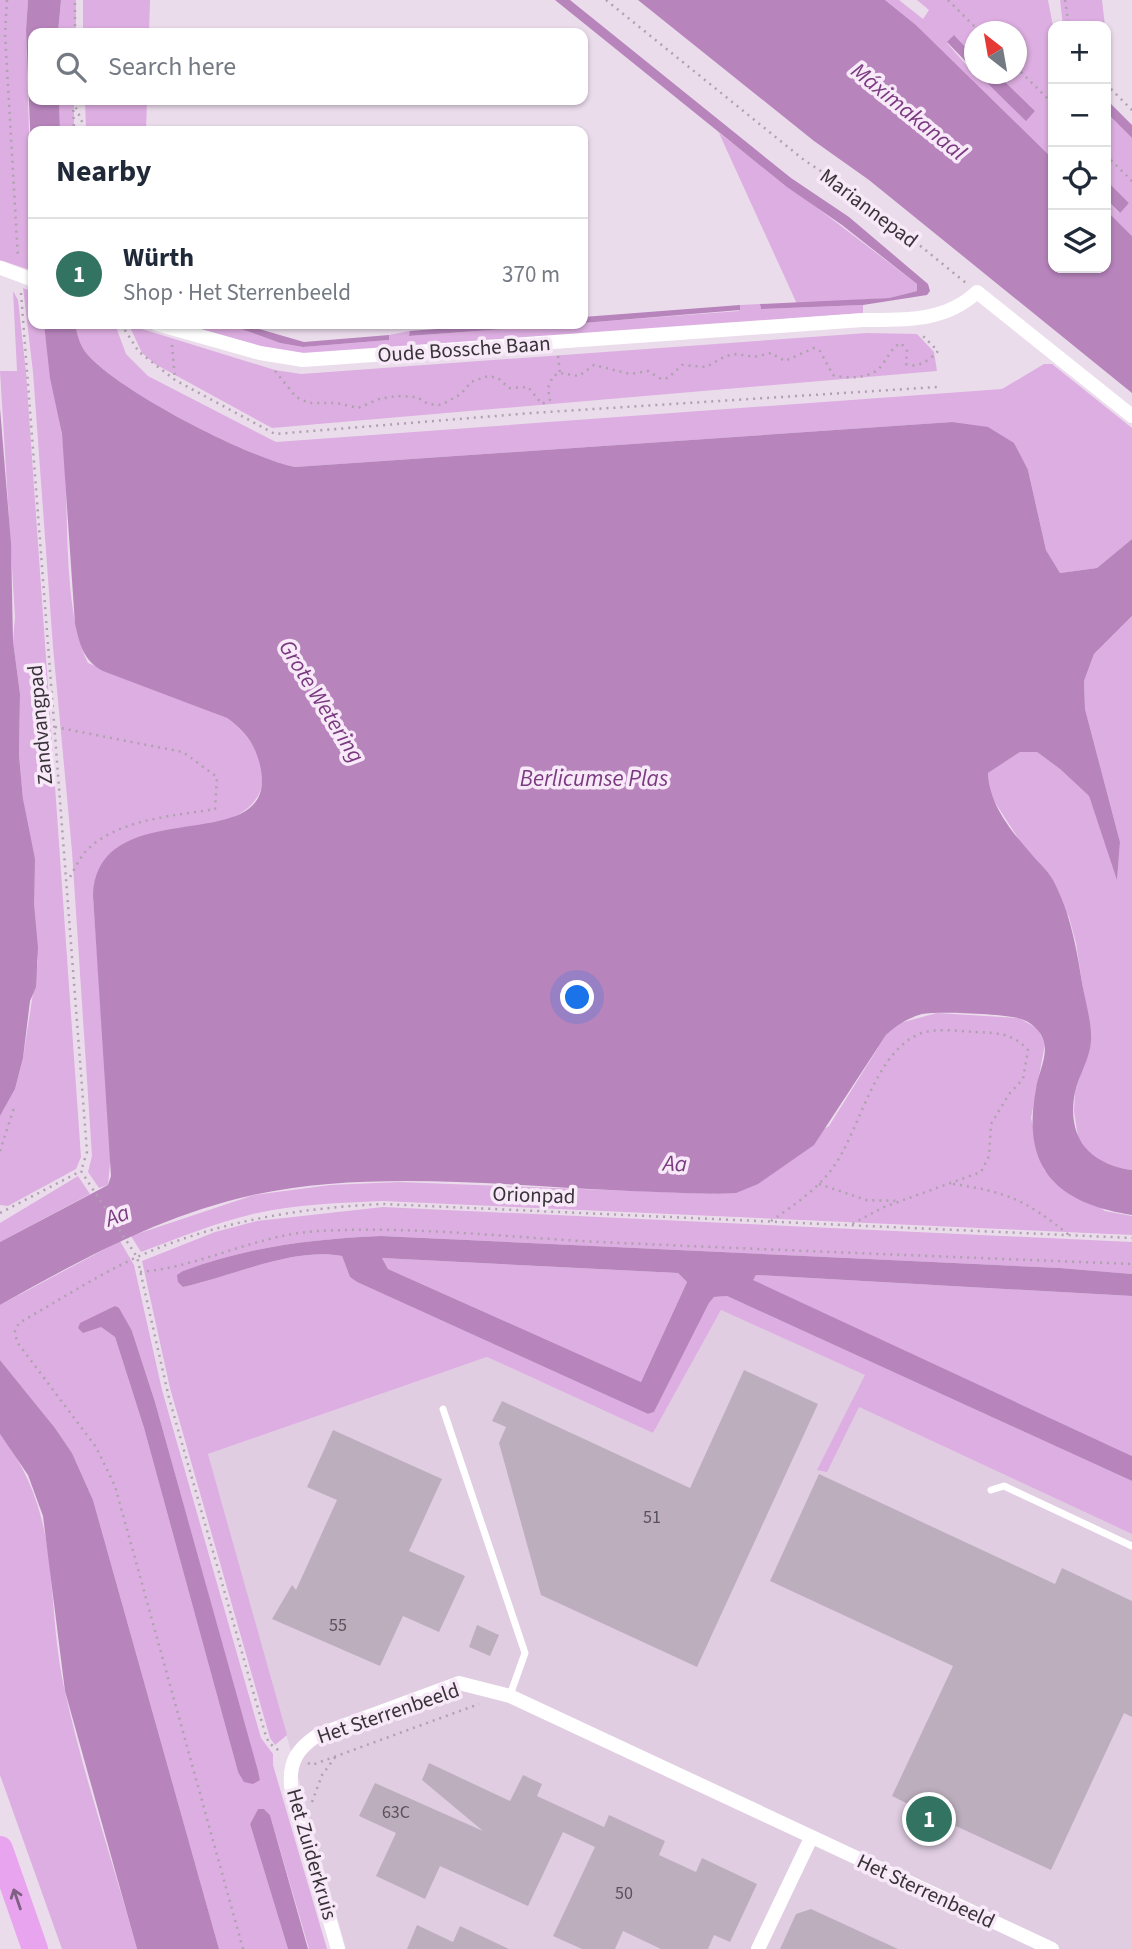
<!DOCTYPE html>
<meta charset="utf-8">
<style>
:root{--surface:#fff;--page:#f6f6f7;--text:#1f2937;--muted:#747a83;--line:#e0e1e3;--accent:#327362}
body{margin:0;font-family:"Source Sans 3",sans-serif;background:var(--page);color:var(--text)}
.controls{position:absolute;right:21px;top:21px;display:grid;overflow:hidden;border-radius:14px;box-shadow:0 2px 5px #0004}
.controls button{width:63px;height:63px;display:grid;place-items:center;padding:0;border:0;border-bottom:2px solid var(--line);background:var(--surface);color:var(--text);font:35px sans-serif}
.compass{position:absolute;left:964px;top:21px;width:63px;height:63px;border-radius:50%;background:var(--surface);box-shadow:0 2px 5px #0004;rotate:329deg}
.you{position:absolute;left:578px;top:998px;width:24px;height:24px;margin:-18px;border:5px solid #fff;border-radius:50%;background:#1a73e8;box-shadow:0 0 0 10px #1a73e833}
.badge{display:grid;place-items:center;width:46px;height:46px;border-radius:50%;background:var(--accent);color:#fff;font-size:23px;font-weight:700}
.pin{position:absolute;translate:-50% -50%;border:4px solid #fff;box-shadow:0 2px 7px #0006}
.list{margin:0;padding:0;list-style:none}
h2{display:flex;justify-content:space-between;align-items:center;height:91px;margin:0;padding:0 28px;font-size:30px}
h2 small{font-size:23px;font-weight:400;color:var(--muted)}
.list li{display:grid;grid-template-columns:46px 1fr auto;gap:21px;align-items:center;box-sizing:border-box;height:112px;padding:0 28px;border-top:2px solid var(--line)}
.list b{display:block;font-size:26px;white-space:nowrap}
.list p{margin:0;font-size:23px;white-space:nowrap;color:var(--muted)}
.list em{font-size:23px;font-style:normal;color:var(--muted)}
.icon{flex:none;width:38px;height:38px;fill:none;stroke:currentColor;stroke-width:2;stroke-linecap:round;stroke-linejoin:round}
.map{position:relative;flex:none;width:1132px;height:1949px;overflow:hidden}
.search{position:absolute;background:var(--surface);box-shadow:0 2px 5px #0004;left:28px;top:28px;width:560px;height:77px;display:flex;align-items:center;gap:18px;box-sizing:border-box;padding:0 24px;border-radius:14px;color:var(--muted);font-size:26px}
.panel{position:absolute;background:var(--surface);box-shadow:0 2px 5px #0004;left:28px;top:126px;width:560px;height:203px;border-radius:14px}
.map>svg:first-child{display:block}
.built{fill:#e0cde2}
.green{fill:#ddaee1;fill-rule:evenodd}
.water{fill:#b784bc;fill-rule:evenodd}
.building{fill:#bdaebe}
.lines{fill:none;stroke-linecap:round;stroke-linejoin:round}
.path{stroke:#aea2ae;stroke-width:2.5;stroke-dasharray:2 5;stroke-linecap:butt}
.service{stroke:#fff;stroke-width:7}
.minor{stroke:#fff;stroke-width:14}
.motorway{stroke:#e9a4ef;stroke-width:26}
.oneway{stroke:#7f6082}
.labels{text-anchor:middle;stroke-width:7;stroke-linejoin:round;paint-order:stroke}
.number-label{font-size:18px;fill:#5a525a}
.street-label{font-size:21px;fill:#393339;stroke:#f8e9f9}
.water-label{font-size:23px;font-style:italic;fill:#793a7f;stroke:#f8e9f9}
</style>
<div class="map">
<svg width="1132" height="1949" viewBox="0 0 1132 1949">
<rect width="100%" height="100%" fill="#ebdcec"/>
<path class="built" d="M721,1310L866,1375L859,1407L1132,1534V1949H346L208,1454L487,1357L653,1433Z"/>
<path class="green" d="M0,0H28L26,30L33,271L0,260Z
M61,0H76V33H58Z
M83,0H150L149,33H83Z
M885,0H899L923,19L929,10L917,0H1048L1053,26V140L1050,143L1053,147V159L916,25ZM974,32H1016V74H997L1035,111L1026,120L978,74H974L947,43L955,36L974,56Z
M1060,0H1102L1105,26H1063Z
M59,100H74V131H60Z
M85,100H147L146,131H86Z
M1106,112L1132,138V236L1106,210V199L1119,213L1129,203L1106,180Z
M719,133L917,284V291L889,298L797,304Z
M23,288L33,292V324H44C48,361 57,398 62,435C71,502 60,605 88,663L227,718C266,746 282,799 228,819L93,896L111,1153L108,1185L99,1188L88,1172L92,1156L72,851L53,647L33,372Z
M13,291L18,300L26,372L81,1157L76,1169L8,1206L0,1205V1116L15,1089L23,1058L38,961L19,755L20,694L13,641L15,617L0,371H17Z
M760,304L761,309L863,305V313L300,358L184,324H228L280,343L303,347L389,340V335L410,331V336L739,311L740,305Z
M75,324H115L126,354L148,376L276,442L1002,389L1044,364H1052L1132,428V539L1097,568L1060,573L1046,550L1028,470L952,422L295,467C246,457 119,391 87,354C80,346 77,334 75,324Z
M129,325L275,370L301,374L867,333L917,334L934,352L937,371L272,428L155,364L142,353Z
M1132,616V1170L1112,1167L1091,1156L1078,1137L1074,1111L1075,1092L1091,1041L1076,943L1069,917L989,793L988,773L1020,752H1037L1060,769L1089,796L1117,878L1120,842L1085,709L1084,681L1094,654Z
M937,1013L1019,1018L1038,1029L1045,1044L1031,1118L1044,1170L1105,1211L1132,1216V1235L382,1201C340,1203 295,1204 253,1214C215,1223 178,1238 141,1252L131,1236L254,1195L330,1185L399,1182L714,1194L829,1126L886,1035L900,1023Z
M78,1176L90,1194L0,1242V1223Z
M383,1207L1132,1242V1274L1060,1268L381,1236C311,1239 248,1247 183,1271V1287C230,1277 293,1247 342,1256L350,1277L357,1282L648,1414L654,1412L709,1303L714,1297L727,1296L1132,1481V1534L859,1407L827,1472L817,1470L865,1375L721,1310L653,1433L487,1357L208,1454L287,1735L275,1745L270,1738L170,1388L142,1261L215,1232L257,1221Z
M120,1241L134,1265L162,1390L261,1738L273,1754V1765L327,1949H309L270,1815L264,1809H258L250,1824L288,1949H219L93,1500L72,1453L55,1428L0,1360V1305ZM101,1327L132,1331L155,1402L260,1780L238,1772L144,1428L115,1337Z
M382,1258L678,1273L687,1282L641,1382L388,1269Z
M756,1275L1132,1296V1456L752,1280Z
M0,1434C64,1517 44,1592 64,1687C83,1775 113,1862 137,1949H62L0,1775Z"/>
<path class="water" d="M28,0H61L58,33H33V100H59L60,131H33V198L26,30Z
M555,0H570L791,178L849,217L928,284L930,291L927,295L863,305L761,309L760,304L889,298L917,291V284L842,225L787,187Z
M638,0H885L916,25L1053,159V268H1106V210L1132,236V393L869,180L814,141Z
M954,35L974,56V70L947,42Z
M978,74H997L1035,111L1026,121Z
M1106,99L1132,125V138L1106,112Z
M1106,180L1129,203L1120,213L1106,199Z
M740,305V310L583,323V317Z
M44,324H75C77,334 80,346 87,354C119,391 246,457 295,467L952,422L988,427L1014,443L1028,470L1046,550L1060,573L1097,568L1132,539V616L1094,654L1084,681L1085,709L1120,842L1117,880L1089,796L1060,769L1037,752H1020L988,773C989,805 1012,832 1033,856C1039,863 1048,871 1053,880C1071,914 1077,951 1083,988C1086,1004 1092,1024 1091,1041C1090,1058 1079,1075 1075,1092C1066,1137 1089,1164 1132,1170V1215C1056,1203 1021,1168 1036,1089C1038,1074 1048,1056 1044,1042C1041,1030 1030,1021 1018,1018C1001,1014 939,1011 922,1014C908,1018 897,1025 886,1035L814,1145L758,1184L736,1193C700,1195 665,1192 630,1191C508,1186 372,1169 253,1195C162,1215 80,1260 0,1305V1242L108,1185L111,1176L93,896C97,787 283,864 260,765C255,744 245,731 227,718L103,671C83,660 80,645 75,624L62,434L50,378Z
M228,324H242L304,342L389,335V340L303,347L280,343Z
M504,324H570L409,336L410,331Z
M0,408L11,543L13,641L20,694L19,755L23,799L35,859L34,904L38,948L36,987L30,1001L23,1058L15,1089L0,1116Z
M381,1236L1060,1268L1132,1274V1296L756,1275L753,1280L1132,1456V1481L727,1296L714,1297L709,1303L654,1412L648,1414L357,1282L350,1277L342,1256C293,1247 230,1277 183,1287L178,1282L177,1275L183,1271C248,1247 311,1239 381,1236ZM382,1258L678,1273L687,1282L641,1382L388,1269Z
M115,1306L119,1308L132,1331L155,1402L258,1771L260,1780L253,1784L244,1782L238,1772L144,1428L115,1337L101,1327L83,1333L78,1328L80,1323Z
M0,1360L55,1428L72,1453L93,1500L219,1949H137L65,1691L43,1516L28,1475L0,1434Z
M258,1809H264L270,1815L308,1949H288L250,1824Z"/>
<path class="building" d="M744,1370L818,1404L697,1667L541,1595L499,1443L506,1427L492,1421L502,1401L690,1488Z
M333,1430L442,1479L409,1551L465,1576L439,1632L403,1616L380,1666L272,1619L292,1585L296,1590L337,1500L307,1487Z
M819,1474L1055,1584L1062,1568L1132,1601V1717L1124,1713L1051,1870L945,1821L941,1831L914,1819L918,1809L892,1796L953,1666L770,1581Z
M477,1625L499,1635L490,1656L469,1647Z
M429,1763L510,1801L523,1775L542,1784L537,1796L604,1827L609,1815L665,1841L659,1855L696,1872L702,1858L757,1884L730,1942L714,1935L708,1949H661L623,1931L615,1949H582L553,1936L595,1847L563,1832L528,1906L440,1866L425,1899L376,1876L396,1833L359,1816L375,1783L483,1831L422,1780Z
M811,1909L898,1949H780L796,1914Z
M417,1925L453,1942L460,1926L509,1949H407Z"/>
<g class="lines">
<path class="path" d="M7,0L5,34L18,258
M606,0L804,160L859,196L966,283
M948,0L980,32
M1065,0L1069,26
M75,33V0
M1016,67L1053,104
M1106,84L1132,110
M73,101L86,131
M73,103L74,131
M1106,155L1132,181
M21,293L87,1152L81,1171
M121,324L139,352L175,380L275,434L532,413L937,387
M172,345L175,380
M558,356L560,373
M275,371L296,397L309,403H337L358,408L379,399L397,396L417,397L428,404L441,405L461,394L471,382L488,376L498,378L509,388L528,387L542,404L550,400L548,388L553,376L560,373L579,376L594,365L630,374L648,371L661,379L668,378L682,365L706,367L726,356L737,354L754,357L771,353L785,361L814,348L820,351L833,375C848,379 872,379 882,365C889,356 891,348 901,343L907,351L906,364C917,369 930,360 938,351L921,334
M55,727L183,752L217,777L215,809C174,816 117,819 86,851C79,859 74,870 69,879
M0,1151L14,1108
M81,1171L137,1257L169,1398L265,1733L269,1743L282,1753
M819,1184L866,1200L900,1201
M953,1184C1007,1192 1026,1200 1069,1235
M0,1213L81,1171
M771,1221C793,1206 816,1190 832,1169C860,1132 874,1050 922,1033C938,1028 958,1031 975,1032C997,1033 1013,1033 1028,1050L1023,1079L1009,1094L991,1124L989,1156L981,1172L884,1207L852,1224
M140,1272C201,1267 257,1234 319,1231C413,1226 505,1237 599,1242C776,1250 954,1257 1132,1264
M308,1763L312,1765L479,1704
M312,1802L322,1775L336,1756
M243,1949L115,1486L96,1447L17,1342L15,1331L19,1323C58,1301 96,1276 137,1257C215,1222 297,1208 383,1204L1132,1238"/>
<path class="service" d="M443,1409L525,1653L510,1695
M991,1490L1004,1486L1132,1546"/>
<path class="minor" d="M1,268L33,280
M157,324L260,353L303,360L863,320C905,320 945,322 977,292L1132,416
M338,1949L291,1786C289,1761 298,1748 318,1735L459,1683L510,1696L1052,1949
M758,1949L811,1838"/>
<path class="motorway" d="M0,1849L35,1949"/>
</g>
<defs><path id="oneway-shaft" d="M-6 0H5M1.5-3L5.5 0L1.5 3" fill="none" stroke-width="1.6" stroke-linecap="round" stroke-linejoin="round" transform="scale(1.75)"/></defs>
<use class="oneway" href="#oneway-shaft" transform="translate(17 1899) rotate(-109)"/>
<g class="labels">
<g class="number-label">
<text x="652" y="1523">51</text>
<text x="338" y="1631">55</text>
<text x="396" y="1818">63C</text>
<text x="624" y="1899">50</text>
</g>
<g class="street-label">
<text transform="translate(869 208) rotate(37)" y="7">Mariannepad</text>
<text transform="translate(464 349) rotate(-4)" y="7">Oude Bossche Baan</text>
<text transform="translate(40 725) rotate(-95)" y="7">Zandvangpad</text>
<text transform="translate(534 1195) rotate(2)" y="7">Orionpad</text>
<text transform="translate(388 1713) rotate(-19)" y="7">Het Sterrenbeeld</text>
<text transform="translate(312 1854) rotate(74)" y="7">Het Zuiderkruis</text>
<text transform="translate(926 1891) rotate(25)" y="7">Het Sterrenbeeld</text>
</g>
<g class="water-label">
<text transform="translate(909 111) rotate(39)" y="8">Máximakanaal</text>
<text transform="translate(322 701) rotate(58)" y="8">Grote Wetering</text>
<text x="594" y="786">Berlicumse Plas</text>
<text transform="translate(675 1163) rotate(2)" y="8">Aa</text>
<text transform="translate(117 1215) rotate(-21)" y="8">Aa</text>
</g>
</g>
</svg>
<div class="controls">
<button>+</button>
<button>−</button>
<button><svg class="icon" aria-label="locate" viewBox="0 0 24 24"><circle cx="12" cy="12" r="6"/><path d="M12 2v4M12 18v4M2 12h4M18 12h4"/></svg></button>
<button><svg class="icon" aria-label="layers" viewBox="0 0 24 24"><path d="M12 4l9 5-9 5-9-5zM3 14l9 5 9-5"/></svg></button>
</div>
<svg class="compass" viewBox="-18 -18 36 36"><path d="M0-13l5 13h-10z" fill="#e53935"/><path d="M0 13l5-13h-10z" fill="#747a83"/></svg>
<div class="you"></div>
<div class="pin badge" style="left:929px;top:1819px">1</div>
<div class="search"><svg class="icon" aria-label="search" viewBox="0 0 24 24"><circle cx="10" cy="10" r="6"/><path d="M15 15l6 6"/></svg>Search here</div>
<section class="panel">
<h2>Nearby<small></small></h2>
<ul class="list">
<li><span class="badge">1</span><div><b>Würth</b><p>Shop · Het Sterrenbeeld</p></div><em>370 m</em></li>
</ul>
</section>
</div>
